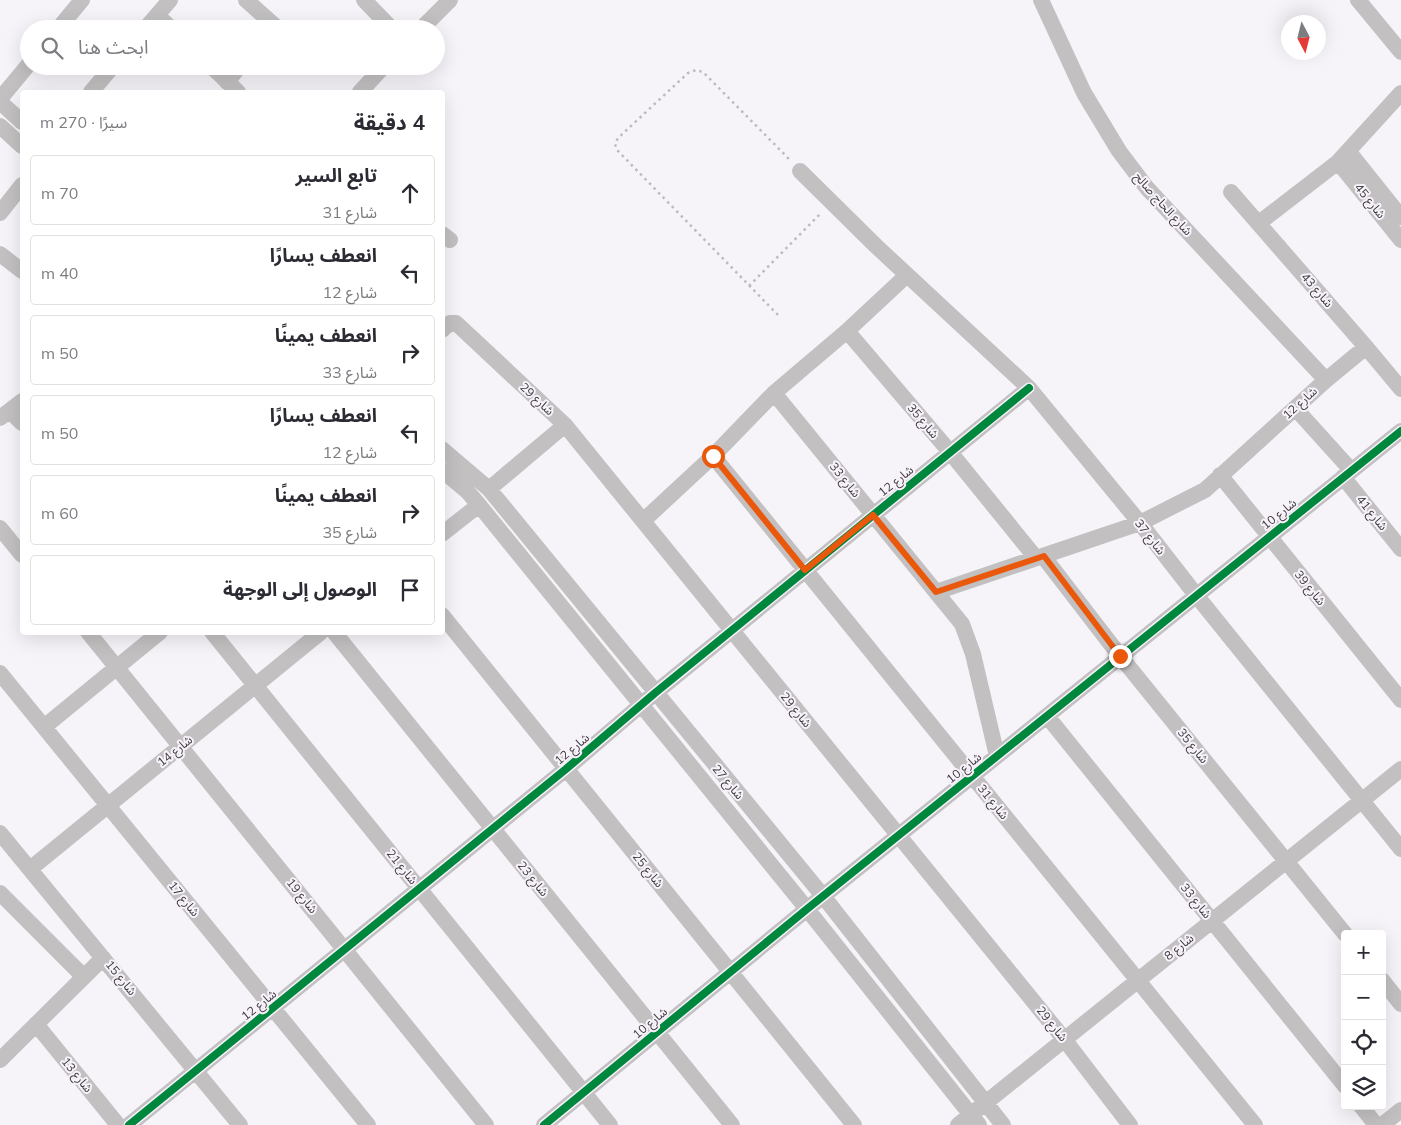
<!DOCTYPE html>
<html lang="ar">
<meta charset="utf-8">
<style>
:root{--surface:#fff;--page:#f7f7f7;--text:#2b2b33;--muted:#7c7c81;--line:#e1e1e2}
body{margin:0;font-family:Mulish,"Noto Sans Arabic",sans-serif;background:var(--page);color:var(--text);direction:rtl}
.controls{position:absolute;right:15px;bottom:15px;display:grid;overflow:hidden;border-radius:5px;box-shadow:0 5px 20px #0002}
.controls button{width:45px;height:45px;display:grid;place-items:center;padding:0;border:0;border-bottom:1px solid var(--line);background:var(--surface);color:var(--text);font:25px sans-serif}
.compass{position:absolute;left:1281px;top:15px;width:45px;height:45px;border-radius:50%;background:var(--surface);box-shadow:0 5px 20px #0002;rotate:173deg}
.stop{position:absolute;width:15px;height:15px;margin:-11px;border:4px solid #ea580c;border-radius:50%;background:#fff}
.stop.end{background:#ea580c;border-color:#fff;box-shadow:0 1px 5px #0008}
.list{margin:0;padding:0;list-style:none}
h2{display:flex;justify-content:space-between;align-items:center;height:65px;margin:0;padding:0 20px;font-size:21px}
h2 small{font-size:16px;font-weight:400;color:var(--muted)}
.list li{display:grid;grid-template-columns:32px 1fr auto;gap:15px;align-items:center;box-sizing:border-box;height:70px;margin:0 10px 10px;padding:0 10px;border:1px solid var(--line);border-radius:5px}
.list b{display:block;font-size:19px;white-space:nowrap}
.list p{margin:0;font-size:16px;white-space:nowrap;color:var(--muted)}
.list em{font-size:16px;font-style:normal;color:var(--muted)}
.icon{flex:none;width:28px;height:28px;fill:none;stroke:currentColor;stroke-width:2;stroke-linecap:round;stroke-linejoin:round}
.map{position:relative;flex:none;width:1401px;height:1125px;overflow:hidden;direction:ltr}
.search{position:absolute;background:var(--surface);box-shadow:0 5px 20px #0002;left:20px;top:20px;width:425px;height:55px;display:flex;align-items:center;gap:12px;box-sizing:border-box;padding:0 18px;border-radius:28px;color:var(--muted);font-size:19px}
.panel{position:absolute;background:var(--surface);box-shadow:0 5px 20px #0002;left:20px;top:90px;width:425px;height:545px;border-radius:5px;direction:rtl}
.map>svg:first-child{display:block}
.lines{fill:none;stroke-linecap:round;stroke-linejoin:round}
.path{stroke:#bcbbbc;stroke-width:2.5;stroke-dasharray:2.5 4;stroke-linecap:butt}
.minor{stroke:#c2c0c1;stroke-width:16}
.cycleway-casing{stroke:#f8f2fb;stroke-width:11}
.cycleway{stroke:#00873e;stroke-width:8}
.route{stroke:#ea580c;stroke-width:6}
.labels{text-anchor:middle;stroke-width:4;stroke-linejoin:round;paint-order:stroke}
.street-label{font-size:12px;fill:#3d3b3e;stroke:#f8f2fb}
</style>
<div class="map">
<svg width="1401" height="1125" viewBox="0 0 1401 1125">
<rect width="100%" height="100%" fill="#f7f4f9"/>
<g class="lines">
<path class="path" d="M749,286L822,212
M778,315L617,150L615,144L618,138L688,73L696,70L703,72L791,161"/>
<path class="minor" d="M246,0L275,26
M364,0L392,29
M1041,0L1084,93L1119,151L1147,188L1326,380
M1358,0L1401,52
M157,15L172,29
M58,29L82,0
M145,29L170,0
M421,29L450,0
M211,66L238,92
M227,82L240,66
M91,92L113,66
M360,92L384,66
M0,99L29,64
M0,102L22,122
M0,126L22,146
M1349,152L1401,217
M1338,162L1401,240
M800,171L876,246L1029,388L1140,523L1196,595L1401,849
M1231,192L1366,347L1401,389
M0,213L22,185
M1259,223L1338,162L1401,93
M442,234L450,240
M0,254L22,271
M442,330L450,323H456L565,425L1064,1039L1130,1125
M847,331L950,452L1036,558
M774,393L962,624L973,654L997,756
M1295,408L1351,470
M10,411L22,423
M0,418L22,401
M442,449L489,489L823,896L1003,1125
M713,456L1255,1125
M442,470L467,491L479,505L807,909L979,1125
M1220,475L1401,700
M1343,477L1401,549
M489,489L565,425
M643,521L713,456L774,393L847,331L907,275
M0,528L22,555
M442,534L479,505
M1043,556L1120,656L1345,934
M936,592L1140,523L1205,490L1326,380L1366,347
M442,615L854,1125
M88,632L486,1125
M212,632L610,1125
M334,632L732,1125
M0,673L368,1125
M1047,716L1345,1086
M44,727L160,632
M0,833L240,1125
M30,869L321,632
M0,893L84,977
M1382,980L1401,1004
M36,1024L118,1125
M0,1060L103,958
M1361,1106L1376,1125
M129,1125L566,769L655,693L1029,388
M544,1125L807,909L1401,431
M958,1125L1401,769
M1382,1125L1401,1110"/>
<defs>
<path id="cycleway" d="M129,1125L566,769L655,693L1029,388
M544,1125L807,909L1401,431"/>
</defs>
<use href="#cycleway" class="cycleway-casing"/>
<use href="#cycleway" class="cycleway"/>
</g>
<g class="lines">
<path class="route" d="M713,456L805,570L873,515L936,592L1044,556L1120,656"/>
</g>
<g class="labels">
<g class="street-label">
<text transform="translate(1370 201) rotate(51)" y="4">شارع 45</text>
<text transform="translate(1163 204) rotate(48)" y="4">شارع الحاج صالح</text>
<text transform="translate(1317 290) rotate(49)" y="4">شارع 43</text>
<text transform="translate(537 399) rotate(43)" y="4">شارع 29</text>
<text transform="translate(1300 403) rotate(-42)" y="4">شارع 12</text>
<text transform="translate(923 421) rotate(50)" y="4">شارع 35</text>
<text transform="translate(845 480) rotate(51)" y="4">شارع 33</text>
<text transform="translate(896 481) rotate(-39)" y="4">شارع 12</text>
<text transform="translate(1372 513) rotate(51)" y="4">شارع 41</text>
<text transform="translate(1279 514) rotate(-39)" y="4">شارع 10</text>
<text transform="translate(1150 537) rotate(52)" y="4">شارع 37</text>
<text transform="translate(1310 588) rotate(51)" y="4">شارع 39</text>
<text transform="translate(796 710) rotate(51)" y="4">شارع 29</text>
<text transform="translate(1193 746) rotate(51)" y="4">شارع 35</text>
<text transform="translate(572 749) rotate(-40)" y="4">شارع 12</text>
<text transform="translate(175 751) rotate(-39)" y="4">شارع 14</text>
<text transform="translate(964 768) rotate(-39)" y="4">شارع 10</text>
<text transform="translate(728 782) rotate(50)" y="4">شارع 27</text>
<text transform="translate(993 802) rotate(51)" y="4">شارع 31</text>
<text transform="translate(402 867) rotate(51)" y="4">شارع 21</text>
<text transform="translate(648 870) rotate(51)" y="4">شارع 25</text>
<text transform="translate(533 879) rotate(51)" y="4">شارع 23</text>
<text transform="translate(302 896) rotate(51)" y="4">شارع 19</text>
<text transform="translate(184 899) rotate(51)" y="4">شارع 17</text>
<text transform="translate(1196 901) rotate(51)" y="4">شارع 33</text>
<text transform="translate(1179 947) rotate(-39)" y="4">شارع 8</text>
<text transform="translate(121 978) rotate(51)" y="4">شارع 15</text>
<text transform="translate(259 1005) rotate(-39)" y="4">شارع 12</text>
<text transform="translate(650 1023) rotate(-40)" y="4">شارع 10</text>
<text transform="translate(1052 1024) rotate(51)" y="4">شارع 29</text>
<text transform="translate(77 1075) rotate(51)" y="4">شارع 13</text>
</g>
</g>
</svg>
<div class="controls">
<button>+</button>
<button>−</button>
<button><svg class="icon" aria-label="locate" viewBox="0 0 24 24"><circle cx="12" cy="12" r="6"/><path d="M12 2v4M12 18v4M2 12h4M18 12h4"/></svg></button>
<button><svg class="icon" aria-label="layers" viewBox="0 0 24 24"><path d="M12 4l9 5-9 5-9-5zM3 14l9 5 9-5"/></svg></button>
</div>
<svg class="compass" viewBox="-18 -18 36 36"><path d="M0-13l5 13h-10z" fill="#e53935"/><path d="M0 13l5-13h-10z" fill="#7c7c81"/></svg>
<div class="stop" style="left:713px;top:456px"></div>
<div class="stop end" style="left:1120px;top:656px"></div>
<div class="search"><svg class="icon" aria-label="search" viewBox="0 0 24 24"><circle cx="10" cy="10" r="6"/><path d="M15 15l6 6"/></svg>ابحث هنا</div>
<section class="panel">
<h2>4 دقيقة<small>سيرًا · 270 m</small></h2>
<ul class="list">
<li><svg class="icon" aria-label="ahead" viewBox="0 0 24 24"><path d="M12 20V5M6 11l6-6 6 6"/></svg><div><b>تابع السير</b><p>شارع 31</p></div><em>70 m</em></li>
<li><svg class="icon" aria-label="left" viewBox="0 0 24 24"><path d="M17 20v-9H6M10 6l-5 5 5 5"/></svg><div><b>انعطف يسارًا</b><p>شارع 12</p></div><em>40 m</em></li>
<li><svg class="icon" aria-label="right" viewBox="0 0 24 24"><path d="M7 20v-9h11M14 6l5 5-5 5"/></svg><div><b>انعطف يمينًا</b><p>شارع 33</p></div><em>50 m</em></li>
<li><svg class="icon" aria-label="left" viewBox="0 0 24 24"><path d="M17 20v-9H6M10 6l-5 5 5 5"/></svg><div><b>انعطف يسارًا</b><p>شارع 12</p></div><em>50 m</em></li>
<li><svg class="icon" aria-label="right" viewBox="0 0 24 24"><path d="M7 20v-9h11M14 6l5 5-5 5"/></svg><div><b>انعطف يمينًا</b><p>شارع 35</p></div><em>60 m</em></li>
<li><svg class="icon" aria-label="arrive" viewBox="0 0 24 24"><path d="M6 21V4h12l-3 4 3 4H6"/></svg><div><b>الوصول إلى الوجهة</b></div></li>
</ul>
</section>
</div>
